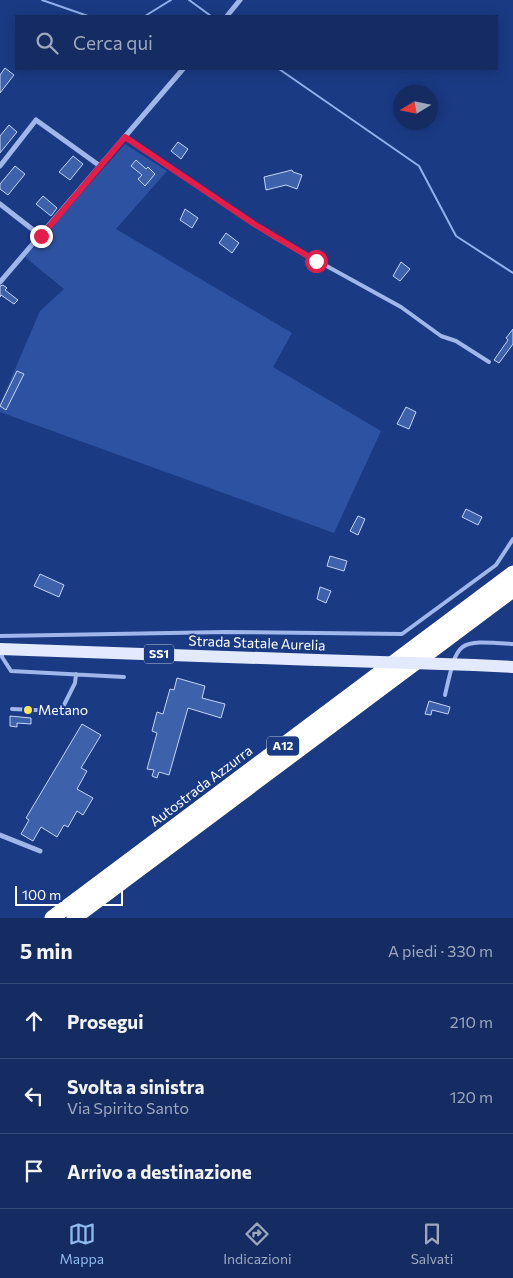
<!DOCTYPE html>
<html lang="it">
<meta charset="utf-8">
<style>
:root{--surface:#142c62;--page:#21386b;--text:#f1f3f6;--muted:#9da7be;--line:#334877;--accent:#90b9f0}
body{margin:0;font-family:Commissioner,sans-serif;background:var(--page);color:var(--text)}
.compass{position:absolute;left:393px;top:85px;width:45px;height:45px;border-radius:50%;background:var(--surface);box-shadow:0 2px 12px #0003;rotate:260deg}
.scale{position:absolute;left:15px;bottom:12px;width:108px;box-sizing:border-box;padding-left:5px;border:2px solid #fff;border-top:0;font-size:14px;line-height:18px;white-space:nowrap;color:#fff;-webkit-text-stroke:4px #1a3a83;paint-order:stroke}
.stop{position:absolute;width:15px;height:15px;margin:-11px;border:4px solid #e11d48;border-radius:50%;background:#fff}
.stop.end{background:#e11d48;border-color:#fff;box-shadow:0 1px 5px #0008}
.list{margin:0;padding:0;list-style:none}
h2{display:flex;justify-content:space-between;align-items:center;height:65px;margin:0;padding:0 20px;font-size:21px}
h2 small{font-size:16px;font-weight:400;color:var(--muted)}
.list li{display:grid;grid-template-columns:32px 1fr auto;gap:15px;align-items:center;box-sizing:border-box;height:75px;padding:0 20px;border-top:1px solid var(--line)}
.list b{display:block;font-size:19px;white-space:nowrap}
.list p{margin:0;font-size:16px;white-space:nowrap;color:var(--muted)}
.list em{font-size:16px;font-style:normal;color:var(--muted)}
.icon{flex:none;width:28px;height:28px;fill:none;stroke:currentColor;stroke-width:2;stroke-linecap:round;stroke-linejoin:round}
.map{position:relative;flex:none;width:513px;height:918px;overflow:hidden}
.search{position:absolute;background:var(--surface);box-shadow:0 2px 12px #0003;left:15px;right:15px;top:15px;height:55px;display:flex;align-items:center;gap:12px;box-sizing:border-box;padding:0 18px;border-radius:0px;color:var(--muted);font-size:19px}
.sheet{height:290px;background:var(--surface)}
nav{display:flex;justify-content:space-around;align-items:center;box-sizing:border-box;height:70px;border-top:1px solid var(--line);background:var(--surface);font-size:14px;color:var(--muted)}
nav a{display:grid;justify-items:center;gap:2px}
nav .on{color:var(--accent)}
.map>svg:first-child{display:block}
.green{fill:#2d52a2}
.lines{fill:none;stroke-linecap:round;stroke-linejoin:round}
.stream{stroke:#92b0ed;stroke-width:2}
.building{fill:#3e61ab;stroke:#c4d5f8}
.service{stroke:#9fb7eb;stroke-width:4}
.minor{stroke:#9fb7eb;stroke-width:5}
.primary{stroke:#e3eaff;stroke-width:12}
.motorway{stroke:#fff;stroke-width:15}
.primary-bridge{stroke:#e3eaff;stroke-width:12}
.route{stroke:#e11d48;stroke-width:6}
.poi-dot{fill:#fee45b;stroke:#1a3a83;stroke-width:2}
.labels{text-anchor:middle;stroke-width:4;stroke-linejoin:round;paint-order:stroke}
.shield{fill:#1a3a83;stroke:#bac4da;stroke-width:1}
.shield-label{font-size:12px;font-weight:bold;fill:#fff}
.street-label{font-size:14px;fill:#fff;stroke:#1a3a83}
.poi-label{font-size:14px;fill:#fff;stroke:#1a3a83;text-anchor:start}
</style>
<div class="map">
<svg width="513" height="918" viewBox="0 0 513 918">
<rect width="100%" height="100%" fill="#1a3a83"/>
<path class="green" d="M125,144L167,171L116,229L292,333L273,367L381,431L334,533L0,412V404L40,311L64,289L25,257Z"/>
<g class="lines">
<path class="stream" d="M42,0L88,16
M189,0L211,16
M145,16L171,0
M279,69L419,166L456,236L513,273"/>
</g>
<path class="building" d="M5,68L14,75L0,93V75Z
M9,125L17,132L0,153V136Z
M178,142L188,149L181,159L171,151Z
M73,156L83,164L70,180L59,172Z
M136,160L146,169L148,167L155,174L145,186L138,179L142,175L131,166Z
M15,166L25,174L8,195L0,189V184Z
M292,170L293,172L302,175L297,189L286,185L266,190L264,177Z
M43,196L57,208L51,216L36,204Z
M185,209L198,218L192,228L180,220Z
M226,233L239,243L232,253L219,243Z
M401,262L410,269L400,281L393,276Z
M3,285L7,288L5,290L18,300L14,304L1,295L0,297V286Z
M513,329V344L499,363L494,360L508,340L506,338Z
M17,371L24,374L6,410L0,406Z
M406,407L416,412L409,429L397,424Z
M466,509L482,517L478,525L462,517Z
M358,516L365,519L358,535L350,531Z
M330,556L347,561L344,571L327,566Z
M40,574L64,585L59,597L34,586Z
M320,587L331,591L326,603L317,599Z
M177,678L205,686L202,698L225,704L221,718L188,708L169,775L159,772L157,778L152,776L154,770L147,769L157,733L152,731L157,712L163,714L170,689L174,690Z
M429,701L450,707L448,714L432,710L431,715L425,714Z
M10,716L31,718V724L17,723V727L10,726Z
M82,724L101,735L81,768L87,771L77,789L93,798L83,815L77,811L68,827L64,825L57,837L41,827L33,841L21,834L29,820L26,818Z"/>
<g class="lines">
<path class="service" d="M125,137L274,237L401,307L441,336L456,341L489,362
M0,636L226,632L402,634L496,565L513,539
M2,651V657L11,671L124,677
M445,695C458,639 456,640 513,644
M12,709L57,711L62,709L75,683L76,674"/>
<path class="minor" d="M227,16L240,0
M0,166L36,120L100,166
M0,204L41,236
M0,282L183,69
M0,835L40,851"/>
<path class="primary" d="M0,649L317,660
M474,665L513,667"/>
<path class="motorway" d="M52,918L513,573
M74,918L513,590"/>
<path class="primary-bridge" d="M317,660L474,665"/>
</g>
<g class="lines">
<path class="route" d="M41,236L125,137L254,224L316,261"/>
</g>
<circle class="poi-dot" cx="28" cy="710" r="5"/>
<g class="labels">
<g class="shield">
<rect x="144" y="644.5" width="30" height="19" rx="4"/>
<rect x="267" y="736.5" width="32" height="19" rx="4"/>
</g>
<g class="shield-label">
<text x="159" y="658">SS1</text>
<text x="283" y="750">A12</text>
</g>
<g class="street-label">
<text transform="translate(257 643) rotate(2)" y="5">Strada Statale Aurelia</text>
<text transform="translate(201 786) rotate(-37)" y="5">Autostrada Azzurra</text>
</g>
<g class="poi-label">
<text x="38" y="715">Metano</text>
</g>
</g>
</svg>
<svg class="compass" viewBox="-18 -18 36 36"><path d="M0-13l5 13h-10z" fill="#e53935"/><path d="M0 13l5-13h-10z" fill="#9da7be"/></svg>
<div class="scale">100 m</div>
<div class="stop" style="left:316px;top:261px"></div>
<div class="stop end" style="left:41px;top:236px"></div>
<div class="search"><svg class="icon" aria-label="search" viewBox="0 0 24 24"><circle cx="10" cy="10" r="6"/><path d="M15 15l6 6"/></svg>Cerca qui</div>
</div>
<section class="sheet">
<h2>5 min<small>A piedi · 330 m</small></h2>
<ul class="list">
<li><svg class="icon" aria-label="ahead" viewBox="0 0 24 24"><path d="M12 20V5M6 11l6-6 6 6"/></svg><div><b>Prosegui</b></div><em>210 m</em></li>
<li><svg class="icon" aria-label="left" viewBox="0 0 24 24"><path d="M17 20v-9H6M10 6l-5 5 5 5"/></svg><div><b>Svolta a sinistra</b><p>Via Spirito Santo</p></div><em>120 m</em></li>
<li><svg class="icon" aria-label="arrive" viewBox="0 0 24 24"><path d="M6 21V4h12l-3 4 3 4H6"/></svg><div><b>Arrivo a destinazione</b></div></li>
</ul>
</section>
<nav>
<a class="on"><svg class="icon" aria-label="map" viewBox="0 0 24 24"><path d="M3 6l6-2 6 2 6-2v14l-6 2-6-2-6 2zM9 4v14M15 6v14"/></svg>Mappa</a>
<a><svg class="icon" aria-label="directions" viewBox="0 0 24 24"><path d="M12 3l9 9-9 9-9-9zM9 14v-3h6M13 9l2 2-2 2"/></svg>Indicazioni</a>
<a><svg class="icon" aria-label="saved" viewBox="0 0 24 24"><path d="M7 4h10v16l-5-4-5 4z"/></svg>Salvati</a>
</nav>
